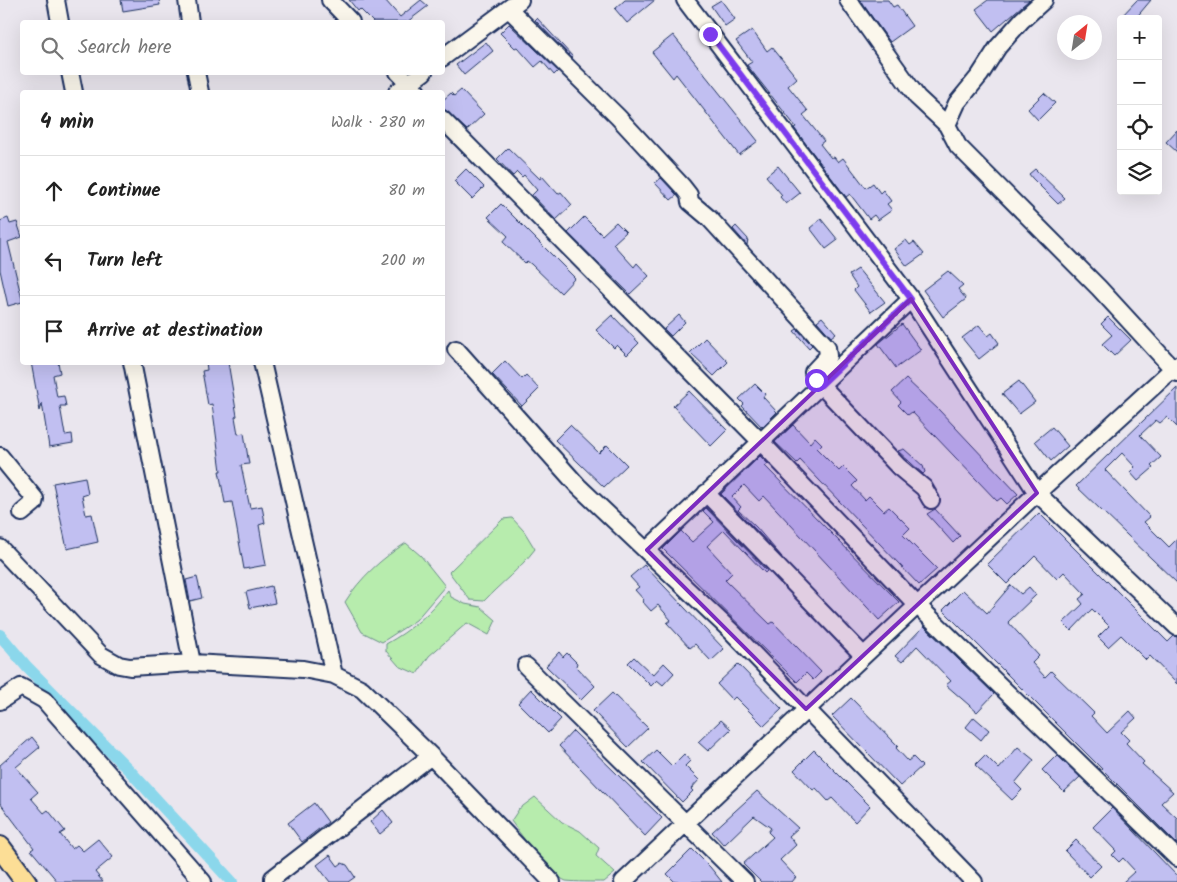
<!DOCTYPE html>
<meta charset="utf-8">
<style>
:root{--surface:#fff;--page:#f6f6f6;--text:#222;--muted:#767676;--line:#e0e0e0}
body{margin:0;font-family:Kalam,sans-serif;background:var(--page);color:var(--text)}
.controls{position:absolute;right:15px;top:15px;display:grid;overflow:hidden;border-radius:5px;box-shadow:0 5px 20px #0002}
.controls button{width:45px;height:45px;display:grid;place-items:center;padding:0;border:0;border-bottom:1px solid var(--line);background:var(--surface);color:var(--text);font:25px sans-serif}
.compass{position:absolute;left:1057px;top:15px;width:45px;height:45px;border-radius:50%;background:var(--surface);box-shadow:0 5px 20px #0002;rotate:30deg}
.stop{position:absolute;width:15px;height:15px;margin:-11px;border:4px solid #7c3aed;border-radius:50%;background:#fff}
.stop.end{background:#7c3aed;border-color:#fff;box-shadow:0 1px 5px #0008}
.list{margin:0;padding:0;list-style:none}
h2{display:flex;justify-content:space-between;align-items:center;height:65px;margin:0;padding:0 20px;font-size:21px}
h2 small{font-size:16px;font-weight:400;color:var(--muted)}
.list li{display:grid;grid-template-columns:32px 1fr auto;gap:15px;align-items:center;box-sizing:border-box;height:70px;padding:0 20px;border-top:1px solid var(--line)}
.list b{display:block;font-size:19px;white-space:nowrap}
.list em{font-size:16px;font-style:normal;color:var(--muted)}
.icon{flex:none;width:28px;height:28px;fill:none;stroke:currentColor;stroke-width:2;stroke-linecap:round;stroke-linejoin:round}
.map{position:relative;flex:none;width:1177px;height:882px;overflow:hidden}
.search{position:absolute;background:var(--surface);box-shadow:0 5px 20px #0002;left:20px;top:20px;width:425px;height:55px;display:flex;align-items:center;gap:12px;box-sizing:border-box;padding:0 18px;border-radius:5px;color:var(--muted);font-size:19px}
.panel{position:absolute;background:var(--surface);box-shadow:0 5px 20px #0002;left:20px;top:90px;width:425px;height:275px;border-radius:5px}
.map>svg:first-child{display:block}
.green{fill:#b7ecad;stroke:#698e86}
.lines{fill:none;stroke-linecap:round;stroke-linejoin:round}
.canal{stroke:#8bd7eb;stroke-width:12}
.building{fill:#c1bff1;stroke:#1b2f5e}
.minor-casing{stroke:#1b2f5e;stroke-width:20}
.major-casing{stroke:#1b2f5e;stroke-width:24}
.minor{stroke:#fbf7ec;stroke-width:16}
.major{stroke:#fcde96;stroke-width:20}
.route{stroke:#7c3aed;stroke-width:6}
.marked{fill:#7b2cbf;fill-opacity:0.2;stroke:#7b2cbf;stroke-width:4;stroke-linejoin:round}
</style>
<div class="map">
<svg width="1177" height="882" viewBox="0 0 1177 882">
<rect width="100%" height="100%" fill="#eae6ee"/>
<filter id="ink" filterUnits="userSpaceOnUse"><feTurbulence type="fractalNoise" baseFrequency=".02" numOctaves="2"/><feDisplacementMap in="SourceGraphic" scale="10" xChannelSelector="R" yChannelSelector="G"/><feConvolveMatrix kernelMatrix="1 2 1 2 8 2 1 2 1" color-interpolation-filters="sRGB"/></filter>
<g filter="url(#ink)">
<path class="green" d="M512,518L524,531L535,549C520,569 501,583 484,601L470,600L449,572L503,519Z
M406,543L421,556L445,586L416,620L382,642L362,632L345,602C360,578 382,558 406,543Z
M448,590L451,597L465,604L481,607L496,620L489,635L467,623L429,656L417,674L399,666L386,651V644C411,630 431,613 448,590Z
M535,797L562,822L580,831L599,848L596,856L615,873L604,882C593,882 576,882 566,881C548,874 522,836 511,821L519,809Z"/>
<g class="lines">
<path class="canal" d="M0,635L27,667L130,771L232,882"/>
</g>
<path class="building" d="M121,0H159L160,5L123,11Z
M349,0H385L400,17L421,0L428,6L407,22H373L360,9L358,11Z
M625,0H655L627,23L615,9Z
M721,0L735,19L725,26L711,6Z
M860,0H888L893,7L897,5L912,26L890,42Z
M988,0H1029L993,31L976,9Z
M1137,0H1151L1135,19H1119Z
M537,18L573,57L572,58L535,20Z
M509,24L558,71L554,75L542,61L535,67L517,47L515,48L500,33Z
M752,30L767,51L772,47L797,78L788,86L808,111L803,115L824,141L820,144L831,158L834,157L838,162L843,158L866,188L873,183L880,193L883,190L891,201L887,204L892,210L878,220L874,215L869,219L850,194L846,197L794,128L796,127L747,65L752,62L736,41Z
M673,35L758,141L739,155L676,74L673,78L652,52Z
M486,42L493,51L464,75L456,65Z
M461,90L484,114L467,130L442,107V101L451,93L454,96Z
M1044,93L1055,103L1038,120L1028,109Z
M1177,130V152L1166,142Z
M508,148L540,179L542,176L558,194L561,192L572,205L556,220L532,195L537,190L524,175L522,177L517,172L513,176L497,159Z
M778,166L800,193L786,204L780,197L782,195L766,176Z
M466,169L484,187L472,199L454,181Z
M1035,169L1065,198L1058,204L1032,178L1029,174Z
M661,178L677,195L671,200L655,183Z
M501,204L575,278L561,293L531,264L527,261L525,263L503,242L508,236L488,217Z
M584,217L602,235L616,222L626,232L613,244L634,267L637,263L649,276L630,294L568,233Z
M8,218L10,224L17,222L22,237L8,242L22,299V302L8,306L0,270V221Z
M821,219L838,240L826,249L810,228Z
M736,226L748,239L747,245L733,229Z
M906,240L910,245L914,242L924,254L907,266L894,249Z
M858,269L885,302L871,312L854,290L857,287L849,275Z
M948,271L963,285L958,289L966,299L943,317L923,290Z
M612,315L639,343L627,355L617,345L614,348L596,330Z
M679,315L685,322L671,336L664,329Z
M822,317L836,333L831,337L817,321Z
M1108,317L1131,340L1114,356L1102,344L1112,335L1101,324Z
M902,324L921,350L896,368L878,344Z
M979,325L988,336L992,333L999,343L979,359L962,338Z
M797,329L812,345L809,348L794,331Z
M705,338L728,362L714,376L690,353Z
M505,361L522,379L526,375L539,389L522,406L492,374Z
M31,362H58L60,373L53,375L57,397L64,396L66,406H60L65,435L72,434L73,443L49,447L42,403L40,411Z
M206,362H228L237,416L235,417L238,434L244,433L249,464L241,465L250,508L262,506L265,523L259,525L266,565L244,569L232,502L225,503L219,471H221L212,404L208,405L202,371L207,370Z
M906,379L939,410L1018,494L1007,504L1001,498L997,501L912,412L908,415L898,405L901,402L892,392Z
M1019,381L1035,402L1019,414L1002,394Z
M755,384L765,394L763,397L777,412L762,427L742,406L744,404L739,399Z
M1177,388V427L1167,417L1160,423L1156,420L1140,435L1161,457L1151,466L1153,468L1138,481L1130,472L1135,467L1122,453L1105,470L1150,517L1144,522L1169,547L1177,539V583L1076,486Z
M689,391L727,430L711,446L673,406Z
M570,425L599,453L607,445L627,465L604,487L555,440Z
M793,425L810,443L815,437L822,444L817,449L839,471L843,467L857,481L852,486L865,500L869,496L884,511L889,507L910,528L903,535L937,569L919,585L800,460L797,463L775,442Z
M1052,427L1068,446L1051,461L1035,441Z
M904,449L923,466L925,472L923,474L898,451Z
M760,456L768,464L765,466L899,602L879,620L764,496L759,501L744,485L732,497L741,507L738,510L756,527L782,557L721,494Z
M85,477L88,494L82,496L86,515L92,514L98,542L67,549L53,483Z
M706,508L767,571L765,573L724,530L707,546L732,573L725,580L770,624L773,622L821,672L813,680L806,673L797,682L663,549L681,531L692,542L714,522L703,511Z
M935,509L960,536L953,543L927,514Z
M1039,513L1168,642L1174,636L1177,637V684L1150,656L1146,660L1121,635L1108,647L1098,637L1109,626L1092,609L1071,631L1063,623L1083,604L1079,599L1085,594L1064,572L1057,579L1035,556L1007,584L987,564Z
M644,565L724,649L711,661L695,644L690,648L667,623L671,620L658,605L651,611L642,601L644,600L635,590L639,587L630,577Z
M197,577L202,598L190,601L186,580Z
M1011,585L1021,594L1029,587L1036,595L1008,622L1039,656L1032,663L1045,677L1051,671L1094,713L1091,716L1107,733L1130,711L1136,718L1121,732L1129,740L1126,743L1144,762L1142,764L1173,792L1161,803L1177,818V844L943,610L963,590L987,613Z
M271,586L275,603L250,608L246,592Z
M924,626L994,694L977,712L946,685L951,681L917,646L902,662L895,656Z
M559,652L563,657L567,653L577,663L576,666L595,686L581,700L546,666Z
M634,657L653,675L664,663L674,673L663,685L657,680L651,686L628,663Z
M738,664L782,709L764,726L735,697L732,700L717,684Z
M531,689L561,719L548,733L518,703Z
M612,693L648,728L628,747L593,711Z
M851,698L898,746L896,748L908,761L913,757L922,766L900,786L832,716Z
M974,717L989,730L981,740L966,727Z
M721,720L731,729L708,751L698,742Z
M573,731L662,818L645,836L559,746Z
M32,737L40,747L16,767L38,792L31,798L44,813L48,810L65,831L60,834L72,849L77,845L83,851L98,839L113,857L95,872L103,882H58L31,850L34,848L0,803V765Z
M1018,747L1034,760L1015,783L1022,790L1012,800L975,765L985,755L999,769Z
M656,750L672,766L684,754L690,761L685,766L699,780L691,789L693,791L682,802L643,762Z
M814,750L870,806L855,822L832,798L828,801L816,788L813,790L794,770Z
M1057,755L1080,777L1064,792L1042,770Z
M757,791L798,828L789,836L796,845L780,860L796,877L792,882H761L743,864L773,837L768,832L771,828L754,816L724,845L712,832Z
M314,803L328,822L302,842L288,823Z
M1112,808L1177,876V882H1123L1135,871L1123,858L1119,862L1112,855L1116,851L1093,827Z
M383,810L393,823L380,834L370,822Z
M1076,840L1101,866L1090,877L1065,851Z
M692,849L710,867L722,882H675L667,874Z
M330,855L338,866L342,863L347,865L355,877L348,882H330L317,865Z"/>
<g class="lines">
<defs>
<path id="minor" d="M56,0L60,22
M187,0L190,22
M330,0L351,22
M685,0L911,299L1037,493L1177,627
M848,0L917,97L947,125L958,146L1099,288L1177,373
M509,9L618,117L682,186L689,195L690,202L709,218L827,347L828,356L813,372L816,380L899,467L924,488L931,500
M442,58L520,0
M70,72L74,92
M196,72L200,92
M398,72L417,92
M397,92L424,72
M442,119L761,442L917,605L1177,858
M947,125L957,103L980,75L998,47L1022,20L1044,0
M456,349L578,486L732,632L974,882
M132,362L192,663
M262,362L334,675
M0,456L35,499L34,503L22,513
M706,493L863,655
M0,548L101,655L119,665L130,667L192,663L303,669L334,675L362,689L431,756L552,882
M647,550L911,299
M526,666L745,882
M0,701L21,687L44,700L203,882
M273,882V878L431,756
M623,882L1037,493L1177,365"/>
<path id="major" d="M0,847L26,882"/>
</defs>
<use href="#minor" class="minor-casing"/>
<use href="#major" class="major-casing"/>
<use href="#minor" class="minor"/>
<use href="#major" class="major"/>
</g>
</g>
<g class="lines" filter="url(#ink)">
<path class="route" d="M710,34L911,299L821,385L816,380"/>
</g>
<path class="marked" d="M911,299L1037,493L806,709L647,550Z"/>
</svg>
<div class="controls">
<button>+</button>
<button>−</button>
<button><svg class="icon" aria-label="locate" viewBox="0 0 24 24"><circle cx="12" cy="12" r="6"/><path d="M12 2v4M12 18v4M2 12h4M18 12h4"/></svg></button>
<button><svg class="icon" aria-label="layers" viewBox="0 0 24 24"><path d="M12 4l9 5-9 5-9-5zM3 14l9 5 9-5"/></svg></button>
</div>
<svg class="compass" viewBox="-18 -18 36 36"><path d="M0-13l5 13h-10z" fill="#e53935"/><path d="M0 13l5-13h-10z" fill="#767676"/></svg>
<div class="stop" style="left:816px;top:380px"></div>
<div class="stop end" style="left:710px;top:34px"></div>
<div class="search"><svg class="icon" aria-label="search" viewBox="0 0 24 24"><circle cx="10" cy="10" r="6"/><path d="M15 15l6 6"/></svg>Search here</div>
<section class="panel">
<h2>4 min<small>Walk · 280 m</small></h2>
<ul class="list">
<li><svg class="icon" aria-label="ahead" viewBox="0 0 24 24"><path d="M12 20V5M6 11l6-6 6 6"/></svg><div><b>Continue</b></div><em>80 m</em></li>
<li><svg class="icon" aria-label="left" viewBox="0 0 24 24"><path d="M17 20v-9H6M10 6l-5 5 5 5"/></svg><div><b>Turn left</b></div><em>200 m</em></li>
<li><svg class="icon" aria-label="arrive" viewBox="0 0 24 24"><path d="M6 21V4h12l-3 4 3 4H6"/></svg><div><b>Arrive at destination</b></div></li>
</ul>
</section>
</div>
